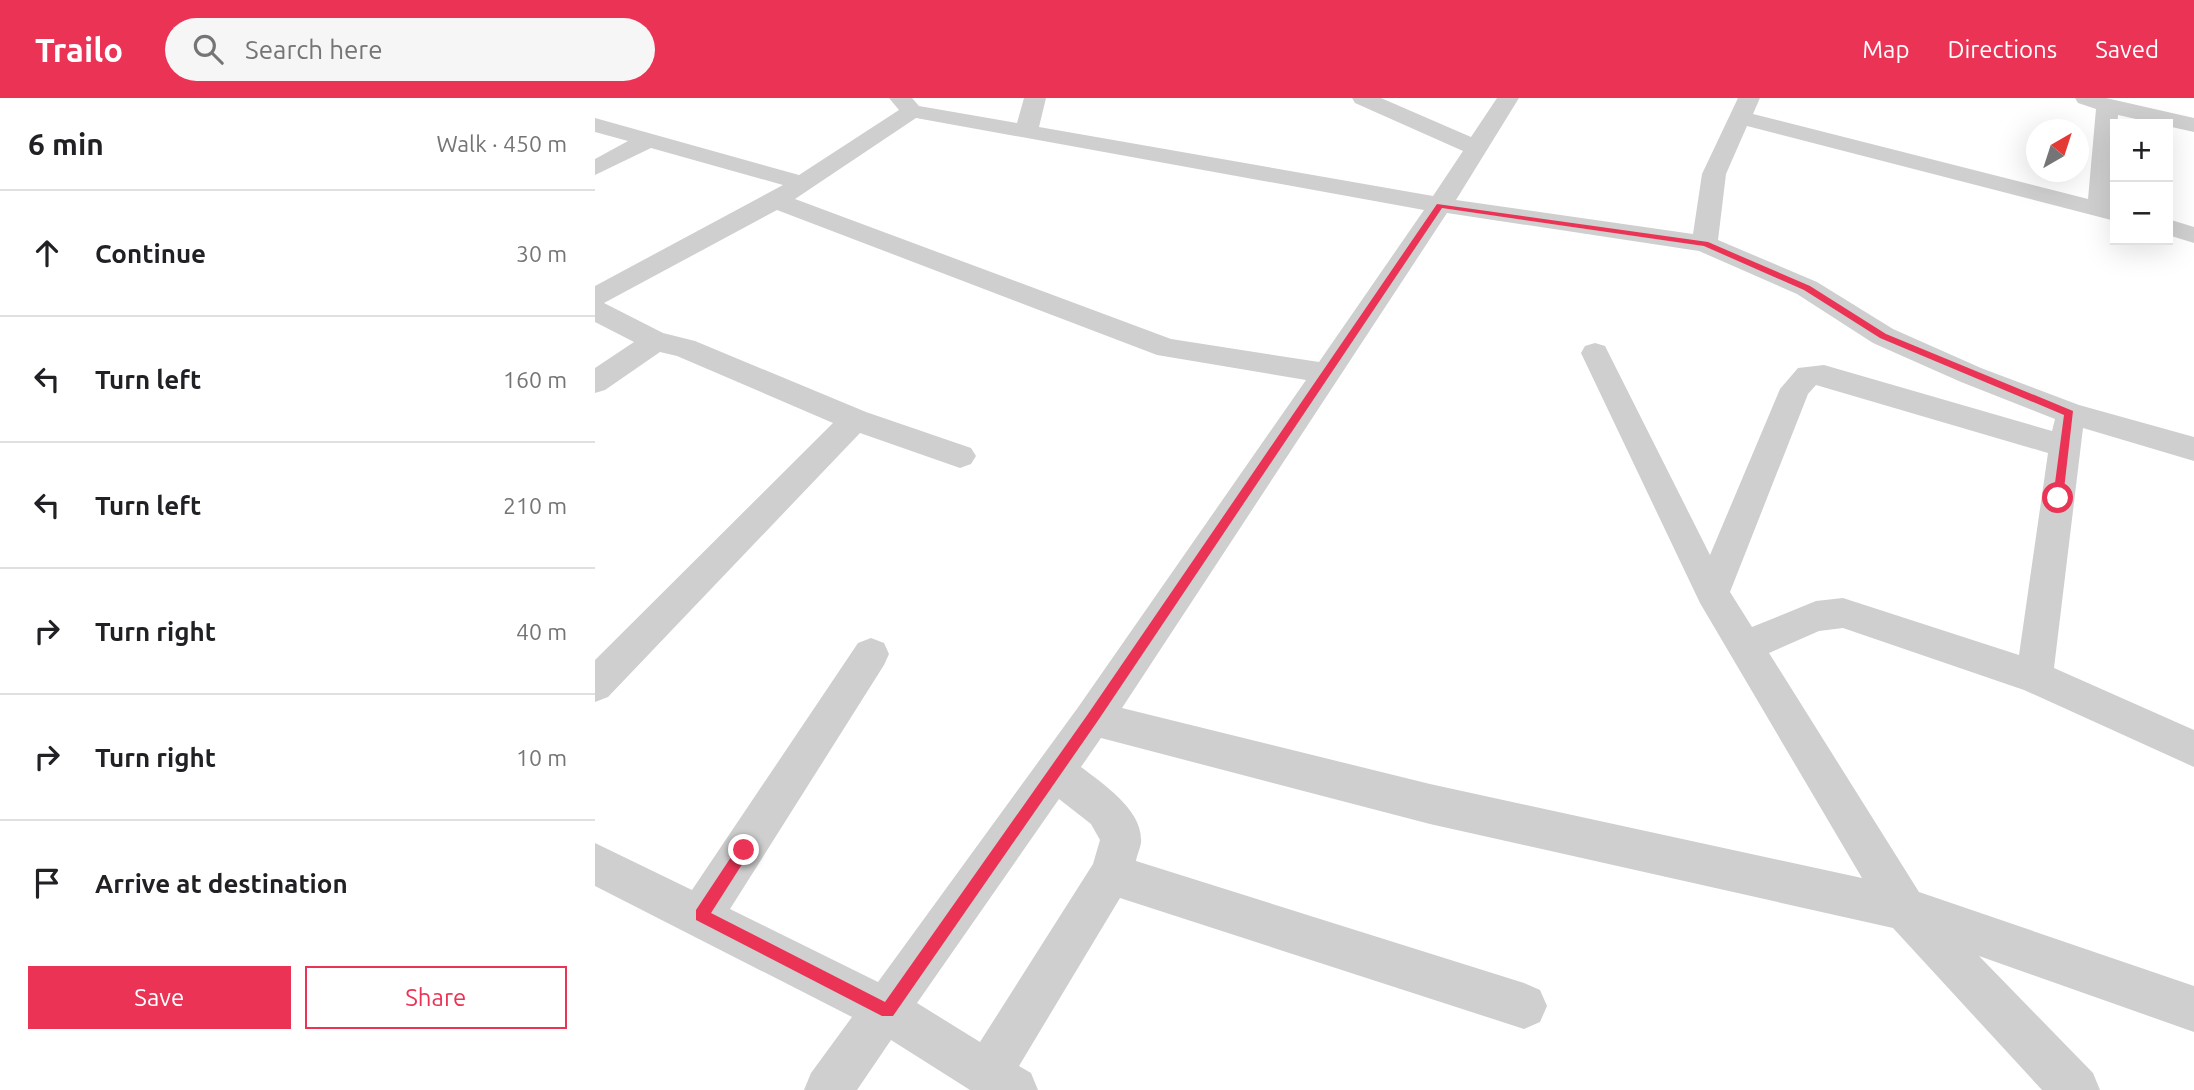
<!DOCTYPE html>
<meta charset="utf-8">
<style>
:root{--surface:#fff;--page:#f6f6f6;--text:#202124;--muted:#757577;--line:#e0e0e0;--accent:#eb3355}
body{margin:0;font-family:Ubuntu,sans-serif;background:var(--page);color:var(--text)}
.controls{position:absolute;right:21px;top:21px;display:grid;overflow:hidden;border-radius:0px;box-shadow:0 7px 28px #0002}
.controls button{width:63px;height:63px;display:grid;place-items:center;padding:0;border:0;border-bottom:2px solid var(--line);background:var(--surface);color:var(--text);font:35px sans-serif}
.compass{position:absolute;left:1431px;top:21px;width:63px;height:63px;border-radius:50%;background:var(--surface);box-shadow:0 7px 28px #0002;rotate:39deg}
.stop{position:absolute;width:21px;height:21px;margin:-16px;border:5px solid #eb3355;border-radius:50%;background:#fff}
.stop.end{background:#eb3355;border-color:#fff;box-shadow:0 2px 7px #0008}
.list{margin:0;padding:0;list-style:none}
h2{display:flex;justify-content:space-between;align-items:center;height:91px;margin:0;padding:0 28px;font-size:30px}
h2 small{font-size:23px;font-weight:400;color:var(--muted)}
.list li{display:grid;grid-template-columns:46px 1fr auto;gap:21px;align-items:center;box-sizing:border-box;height:126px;padding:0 28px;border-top:2px solid var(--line)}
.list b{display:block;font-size:26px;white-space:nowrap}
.list em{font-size:23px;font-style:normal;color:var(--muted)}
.actions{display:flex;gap:14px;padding:21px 28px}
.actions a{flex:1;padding:16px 0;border:2px solid var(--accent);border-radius:0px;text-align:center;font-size:24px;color:var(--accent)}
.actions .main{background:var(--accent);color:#fff}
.icon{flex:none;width:38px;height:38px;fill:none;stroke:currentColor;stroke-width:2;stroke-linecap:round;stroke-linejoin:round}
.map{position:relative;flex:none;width:1599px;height:992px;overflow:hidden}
header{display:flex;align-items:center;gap:42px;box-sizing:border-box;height:98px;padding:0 35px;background:var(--accent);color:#fff}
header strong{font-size:33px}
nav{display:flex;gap:38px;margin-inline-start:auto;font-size:24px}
.search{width:490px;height:63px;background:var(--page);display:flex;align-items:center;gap:18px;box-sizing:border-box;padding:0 24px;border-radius:38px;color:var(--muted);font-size:26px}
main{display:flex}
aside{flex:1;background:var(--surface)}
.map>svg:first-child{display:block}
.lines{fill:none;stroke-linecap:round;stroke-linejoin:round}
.minor{fill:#cfcfcf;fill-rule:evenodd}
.route{fill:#eb3355}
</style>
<header>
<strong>Trailo</strong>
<div class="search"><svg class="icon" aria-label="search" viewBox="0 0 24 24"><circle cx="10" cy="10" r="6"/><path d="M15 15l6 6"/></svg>Search here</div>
<nav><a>Map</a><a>Directions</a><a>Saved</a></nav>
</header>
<main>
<aside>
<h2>6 min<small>Walk · 450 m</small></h2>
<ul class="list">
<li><svg class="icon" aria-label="ahead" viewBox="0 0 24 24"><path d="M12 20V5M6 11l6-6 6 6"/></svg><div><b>Continue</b></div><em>30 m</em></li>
<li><svg class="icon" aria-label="left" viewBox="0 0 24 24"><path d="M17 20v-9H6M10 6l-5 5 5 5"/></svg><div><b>Turn left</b></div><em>160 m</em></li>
<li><svg class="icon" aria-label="left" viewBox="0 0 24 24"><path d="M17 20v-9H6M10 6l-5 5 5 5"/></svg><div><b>Turn left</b></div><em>210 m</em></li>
<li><svg class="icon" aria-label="right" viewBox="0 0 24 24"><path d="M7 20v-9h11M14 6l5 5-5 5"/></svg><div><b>Turn right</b></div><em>40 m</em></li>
<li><svg class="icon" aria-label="right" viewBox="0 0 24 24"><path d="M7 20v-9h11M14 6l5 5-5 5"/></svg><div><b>Turn right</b></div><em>10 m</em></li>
<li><svg class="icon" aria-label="arrive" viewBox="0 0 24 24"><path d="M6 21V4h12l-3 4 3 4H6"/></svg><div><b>Arrive at destination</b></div></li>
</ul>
<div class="actions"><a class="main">Save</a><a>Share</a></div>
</aside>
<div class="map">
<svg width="1599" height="992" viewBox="0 0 1599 992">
<rect width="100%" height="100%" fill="#fff"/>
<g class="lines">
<path class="minor" d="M294,0H317L324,8L422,25L429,0H451L444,29L838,98L868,53L760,5L757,0H786L876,39L902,0H924L861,102L1098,136L1107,76L1143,0H1165L1158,16L1493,101L1501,11L1483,5L1480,0H1511L1599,20V34L1523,17L1518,107L1520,123L1152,28L1131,76L1123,142L1222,184L1298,231L1386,270L1484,307L1599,339V363L1488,330L1459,570L1599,632V669L1429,592L1248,530L1224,533L1174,555L1324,794L1599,888V934L1384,858L1498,975L1505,992H1447L1298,830L835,726L506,640L486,669C507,685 546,711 546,741C547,747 542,756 541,763L929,885L945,892L952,908L945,924L929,931L525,800L424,968L436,975L443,992H375L296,942L262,992H209L216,975L257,919L0,788V745L97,792L263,545L276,540L289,545L294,556L289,567L135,811L283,884L484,608L711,282L562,257L182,112L9,205L68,235L100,243L271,314L376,350L381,358L376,366L365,370L265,335L13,599L0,604V562L238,325L82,258L65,254L10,292L0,295V270L39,244L0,224V188L188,87L56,50L0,77V61L33,43L0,34V20L204,77L304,12ZM321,20L829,112L724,264L576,241L200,101ZM852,115L1104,153L1202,196L1278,245L1366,284L1460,321L1457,333L1229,267L1203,270L1185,291L1115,457L1010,248L1000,245L990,248L986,255L1105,505L1267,780L835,686L527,610ZM1221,287L1453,355L1424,557L1248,500L1221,503L1157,529L1135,494L1213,296ZM464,701L496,726L505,742L498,766L385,944L322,905Z
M1573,121L1599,129V145L1573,137Z"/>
</g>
<path class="route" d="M842,106L1113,144L1215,188L1291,236L1478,313L1468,400L1463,404L1458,400L1469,317L1285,240L1209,192L1109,148L847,110L502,624L298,918H287L101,822V812L144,747H153V757L116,815L290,904L493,616Z"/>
</svg>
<div class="controls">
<button>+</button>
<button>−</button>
</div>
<svg class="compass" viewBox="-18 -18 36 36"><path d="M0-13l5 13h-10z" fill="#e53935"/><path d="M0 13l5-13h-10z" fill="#757577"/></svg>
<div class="stop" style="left:1463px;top:400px"></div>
<div class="stop end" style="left:149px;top:752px"></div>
</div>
</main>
